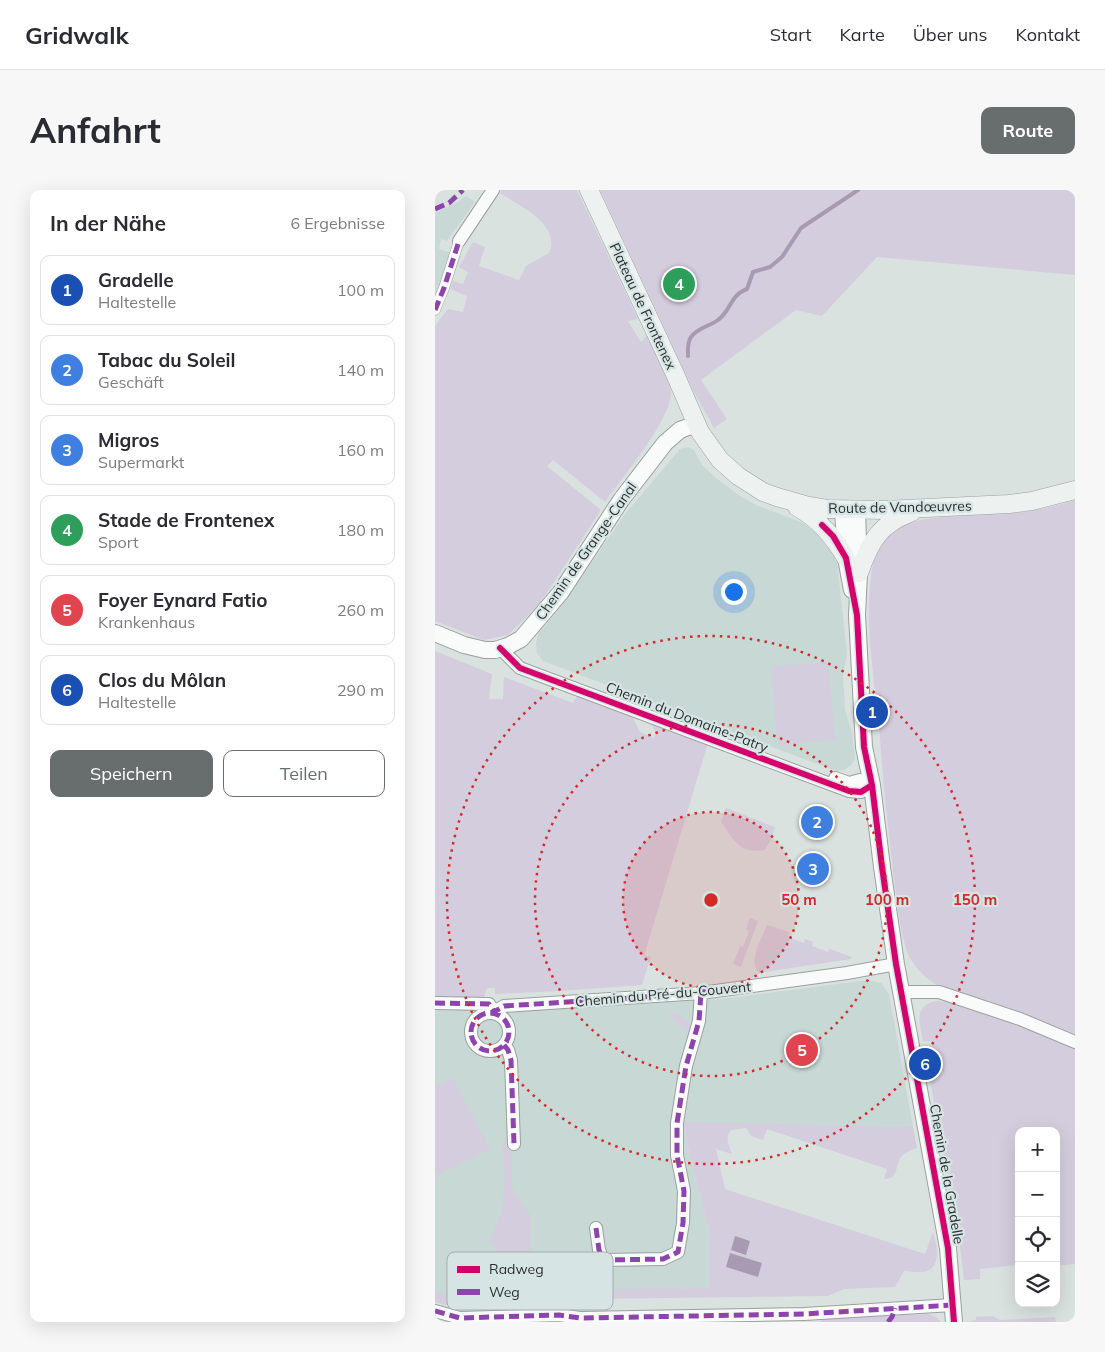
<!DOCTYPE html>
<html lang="de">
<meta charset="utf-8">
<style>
:root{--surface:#fff;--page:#f7f7f7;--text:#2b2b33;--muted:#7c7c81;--line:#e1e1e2;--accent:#686e6d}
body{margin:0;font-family:Mulish,sans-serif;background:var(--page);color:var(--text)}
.controls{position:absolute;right:15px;bottom:15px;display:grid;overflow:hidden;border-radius:10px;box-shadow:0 5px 20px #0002}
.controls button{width:45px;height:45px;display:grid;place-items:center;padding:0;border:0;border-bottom:1px solid var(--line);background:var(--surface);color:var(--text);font:25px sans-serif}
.you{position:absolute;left:298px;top:401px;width:18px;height:18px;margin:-12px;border:4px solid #fff;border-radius:50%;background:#1a73e8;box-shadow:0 0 0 8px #1a73e833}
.badge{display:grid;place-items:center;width:32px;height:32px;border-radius:50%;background:var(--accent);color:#fff;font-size:16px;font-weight:700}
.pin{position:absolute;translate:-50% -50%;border:2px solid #fff;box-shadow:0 1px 5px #0006}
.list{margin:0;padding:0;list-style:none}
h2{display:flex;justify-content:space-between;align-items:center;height:65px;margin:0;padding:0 20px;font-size:21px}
h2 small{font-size:16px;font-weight:400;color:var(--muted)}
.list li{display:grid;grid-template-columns:32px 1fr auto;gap:15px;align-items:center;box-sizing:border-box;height:70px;margin:0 10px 10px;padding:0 10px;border:1px solid var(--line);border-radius:10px}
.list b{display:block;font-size:19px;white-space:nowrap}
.list p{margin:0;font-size:16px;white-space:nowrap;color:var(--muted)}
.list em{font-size:16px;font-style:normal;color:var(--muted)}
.actions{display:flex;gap:10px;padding:15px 20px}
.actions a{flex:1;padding:11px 0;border:1px solid var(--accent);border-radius:10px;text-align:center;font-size:18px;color:var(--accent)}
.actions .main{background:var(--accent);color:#fff}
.icon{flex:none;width:28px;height:28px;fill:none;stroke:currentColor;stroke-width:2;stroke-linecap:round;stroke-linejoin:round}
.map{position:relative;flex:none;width:640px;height:1132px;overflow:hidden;border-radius:10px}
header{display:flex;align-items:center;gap:30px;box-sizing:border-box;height:70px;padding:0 25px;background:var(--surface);border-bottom:1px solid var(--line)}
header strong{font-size:24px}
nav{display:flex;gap:28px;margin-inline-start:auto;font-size:18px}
.intro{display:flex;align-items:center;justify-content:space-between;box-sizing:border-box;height:120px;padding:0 30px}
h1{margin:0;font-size:35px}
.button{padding:12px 22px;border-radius:10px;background:var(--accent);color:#fff;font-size:18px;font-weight:700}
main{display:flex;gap:30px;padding:0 30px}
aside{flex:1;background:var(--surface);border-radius:10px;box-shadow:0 5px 20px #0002}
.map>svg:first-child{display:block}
.built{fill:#c7d8d5}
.green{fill:#d4cddd}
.water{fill:#a89bb1}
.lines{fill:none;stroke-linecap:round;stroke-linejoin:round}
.stream{stroke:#a89bb1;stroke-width:4}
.pedestrian-casing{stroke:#9aa09f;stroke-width:11}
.minor-casing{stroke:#9aa09f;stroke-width:14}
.tertiary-casing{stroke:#9aa09f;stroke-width:18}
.secondary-casing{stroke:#9aa09f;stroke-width:19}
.pedestrian{stroke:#f9fbfa;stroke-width:10}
.minor{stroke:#f9fbfa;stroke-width:12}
.tertiary{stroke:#f9fbfa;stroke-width:16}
.secondary{stroke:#edf2f1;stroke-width:18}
.quiet{stroke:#8e44ad;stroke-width:5;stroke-dasharray:10 5;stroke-linecap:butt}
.cycleway-casing{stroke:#d6e5e3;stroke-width:9}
.cycleway{stroke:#d6006c;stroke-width:6}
.ring{fill:none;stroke:#d62828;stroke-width:2.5;stroke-dasharray:2.5 5}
.labels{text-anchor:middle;stroke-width:4.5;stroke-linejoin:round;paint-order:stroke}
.street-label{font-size:14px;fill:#2b302f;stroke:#d6e5e3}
.key{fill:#d6e5e3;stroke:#a3afad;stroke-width:1}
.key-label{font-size:14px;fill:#2b302f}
.centre{fill:#d62828;stroke:#d6e5e3;stroke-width:2.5}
.ring-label{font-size:15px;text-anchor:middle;font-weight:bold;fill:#d62828;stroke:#d6e5e3;stroke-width:4.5;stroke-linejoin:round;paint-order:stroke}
</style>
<header>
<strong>Gridwalk</strong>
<nav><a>Start</a><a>Karte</a><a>Über uns</a><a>Kontakt</a></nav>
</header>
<div class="intro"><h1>Anfahrt</h1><a class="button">Route</a></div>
<main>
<aside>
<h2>In der Nähe<small>6 Ergebnisse</small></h2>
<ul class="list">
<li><span class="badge" style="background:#1a4fb4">1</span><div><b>Gradelle</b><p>Haltestelle</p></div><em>100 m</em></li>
<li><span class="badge" style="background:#3f7fe0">2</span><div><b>Tabac du Soleil</b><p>Geschäft</p></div><em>140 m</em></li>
<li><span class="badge" style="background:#3f7fe0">3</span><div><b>Migros</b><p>Supermarkt</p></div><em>160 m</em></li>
<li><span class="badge" style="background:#2e9e5b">4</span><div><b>Stade de Frontenex</b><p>Sport</p></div><em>180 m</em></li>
<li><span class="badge" style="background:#e0444e">5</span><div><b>Foyer Eynard Fatio</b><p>Krankenhaus</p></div><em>260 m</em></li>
<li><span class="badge" style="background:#1a4fb4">6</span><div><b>Clos du Môlan</b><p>Haltestelle</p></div><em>290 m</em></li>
</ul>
<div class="actions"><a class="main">Speichern</a><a>Teilen</a></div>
</aside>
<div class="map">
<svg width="640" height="1132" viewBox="0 0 640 1132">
<rect width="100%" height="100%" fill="#dae2e0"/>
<path class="built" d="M31,6L40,12L12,51L6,49L4,59L26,66L0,121V23L23,12Z
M252,257L259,260L267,275L281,288L302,304L321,315L368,333L383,344L396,361L402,372L412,463L408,484L410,520L417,543L420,569L416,575L409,580L401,581L108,471L102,463L101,454L103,444L136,403L190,324L245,259Z
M433,790L446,793L454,804L478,937L247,933L275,1045V1098L0,1104V817L84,821L287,809Z"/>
<path class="green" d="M67,0H142L203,129L193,131L206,152L212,145C219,159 237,190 236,205C233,233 187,288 170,312L118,270L112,276L166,320L104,415L73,445L49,450L0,431V136L13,119L28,122L32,106L15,99L18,91L28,94L33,82L24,77L38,52L50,57L44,76L84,90L91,76L114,63C115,59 117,55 116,51C115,29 81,14 65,3Z
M165,0H640V85L442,67L387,126L361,120L266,190L292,229L279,238L260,204Z
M640,310V846L502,795C488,787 477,775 471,759C464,734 461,706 458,680C453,636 448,592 445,548C441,506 434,462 434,420C434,400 436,363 449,347C470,321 556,326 588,322C606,320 623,315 640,310Z
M0,461L57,484L54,509H68L69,487L138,513L143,504L196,524L205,542L219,548L221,544L216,531L273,553L209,766H216L207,795L125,801L60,804V798H52L49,807H0Z
M393,472L400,550L343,555L336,476Z
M291,618L340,637L337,647L330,660C304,664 300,651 286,632Z
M315,728L323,731L306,777L298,774L305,756L308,757L314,741L311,739Z
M332,735L354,742L353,747L369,753L370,749L378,752L377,756L393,762L395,759L417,767L416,769L324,783C312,772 327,748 332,735Z
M500,811L515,812L587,837L640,859V1074L621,1076V941H584V1075L545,1079V1089L529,1090L525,1057L494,885L501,877L496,851H488C485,833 478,817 500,811Z
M241,823L258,835L254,842H252L243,833L233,826Z
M18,888L55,959L2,985L0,982V897Z
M247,932L478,937L482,958C476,960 471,962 467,966C459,975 465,989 449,989L452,979L332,939L328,950L316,946L311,938L296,940C290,948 293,954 297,964L281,959L290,999L490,1064L498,1042C501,1053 507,1072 494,1080C487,1084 476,1081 469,1081L460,1097L409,1099L393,1106L71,1110L32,1111L19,1118L0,1112V1103L70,1102L66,1068L54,1051L67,1022L70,992L68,950L77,948V998L96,1026L95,1069L110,1087L135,1093L176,1099L274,1098L275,1045Z
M494,1124L501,1127L506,1132H385L387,1129Z
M558,1126L565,1130L620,1127L621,1132H532L541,1130V1127Z"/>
<path class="water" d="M300,1046L315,1051L311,1065L296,1060Z
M295,1063L327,1073L323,1087L291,1077Z"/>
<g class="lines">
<path class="stream" d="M253,166C253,159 252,153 256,147C262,138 275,136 283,130C296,121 295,105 312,99L318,82L335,77L347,67L366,38L423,0"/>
<defs>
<path id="pedestrian" d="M0,120L9,98L24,51"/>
<path id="minor" d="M24,51L58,0
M65,458L85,478L414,601L426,602L437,595
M400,588L414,593L425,590L437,595
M466,802H504L585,829L640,852
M0,813L54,814L59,822L69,816L266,803L412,783L461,774
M36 842a19 19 0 1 1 38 0a19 19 0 1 1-38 0Z
M69,855L73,860L76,870L79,954
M161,1038L164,1060L168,1070L228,1069L243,1062L248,1033L249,1001L242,965V933L251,876L264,831L266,803
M0,1121L25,1128L124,1125L145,1128L369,1124L518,1115"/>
<path id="tertiary" d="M408,320L411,368L417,400
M422,320L424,383L422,425L429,557L437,595L447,677L461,774L513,1058L519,1132
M0,443L29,455L50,460H60L73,456L86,449L126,402L186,310L230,253L245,240L261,234"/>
<path id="secondary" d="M154,0L240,184L265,242L285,270L303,286L328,302L342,307L370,315L393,319L450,320L574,314L597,311L640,300
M362,317C384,329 399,347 411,368
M424,383C435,352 444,334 477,322"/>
</defs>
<use href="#pedestrian" class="pedestrian-casing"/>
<use href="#minor" class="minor-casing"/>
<use href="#tertiary" class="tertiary-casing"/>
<use href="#secondary" class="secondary-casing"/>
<use href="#pedestrian" class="pedestrian"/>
<use href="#minor" class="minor"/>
<use href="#tertiary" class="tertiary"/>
<use href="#secondary" class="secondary"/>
<path class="quiet" d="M0,19L14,13L28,0
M0,120L9,98L24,51
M0,813L54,814L59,822L69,816L196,808L288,800
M36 842a19 19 0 1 1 38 0a19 19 0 1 1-38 0Z
M69,855L73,860L76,870L79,954
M161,1038L164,1060L168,1070L228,1069L243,1062L248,1033L249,1001L242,965V933L251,876L264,831L266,803
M0,1121L25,1128L124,1125L145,1128L369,1124L518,1115
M453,1132L457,1127L460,1118"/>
<defs>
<path id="cycleway" d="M387,335L398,346L411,368L422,425L429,557L437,595L447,677L461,774L513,1058L519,1132
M65,458L85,478L414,601L426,602L437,595"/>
</defs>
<use href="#cycleway" class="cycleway-casing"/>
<use href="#cycleway" class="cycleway"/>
</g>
<circle cx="276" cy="710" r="88" fill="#d62828" fill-opacity=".12"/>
<g class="ring">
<circle cx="276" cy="710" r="88"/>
<circle cx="276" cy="710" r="176"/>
<circle cx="276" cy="710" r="264"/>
</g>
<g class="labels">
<g class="street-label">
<text transform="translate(208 116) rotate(65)" y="5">Plateau de Frontenex</text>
<text transform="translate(465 317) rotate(-1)" y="5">Route de Vandœuvres</text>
<text transform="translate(151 361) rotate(-55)" y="5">Chemin de Grange-Canal</text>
<text transform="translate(252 527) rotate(21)" y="5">Chemin du Domaine-Patry</text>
<text transform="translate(228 804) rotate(-5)" y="5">Chemin du Pré-du-Couvent</text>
<text transform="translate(512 984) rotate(80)" y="5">Chemin de la Gradelle</text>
</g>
</g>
<rect x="12" y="1062" width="166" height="58" rx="8" class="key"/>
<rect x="22" y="1076" width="23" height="7" fill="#d6006c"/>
<rect x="22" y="1099" width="23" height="6" fill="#8e44ad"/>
<g class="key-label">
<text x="54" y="1084">Radweg</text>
<text x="54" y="1107">Weg</text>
</g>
<circle cx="276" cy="710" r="8" class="centre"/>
<g class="ring-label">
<text x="364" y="715">50 m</text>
<text x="452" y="715">100 m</text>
<text x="540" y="715">150 m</text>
</g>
</svg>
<div class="controls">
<button>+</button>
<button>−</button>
<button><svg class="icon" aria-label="locate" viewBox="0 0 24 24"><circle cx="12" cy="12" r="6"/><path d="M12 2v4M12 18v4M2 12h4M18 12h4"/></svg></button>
<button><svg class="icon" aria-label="layers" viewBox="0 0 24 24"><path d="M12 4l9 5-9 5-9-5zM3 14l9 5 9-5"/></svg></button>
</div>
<div class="you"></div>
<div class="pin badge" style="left:437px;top:522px;background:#1a4fb4">1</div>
<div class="pin badge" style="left:382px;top:632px;background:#3f7fe0">2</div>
<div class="pin badge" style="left:378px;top:679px;background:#3f7fe0">3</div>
<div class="pin badge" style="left:244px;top:94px;background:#2e9e5b">4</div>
<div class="pin badge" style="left:367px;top:860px;background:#e0444e">5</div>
<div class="pin badge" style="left:490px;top:874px;background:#1a4fb4">6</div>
</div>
</main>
